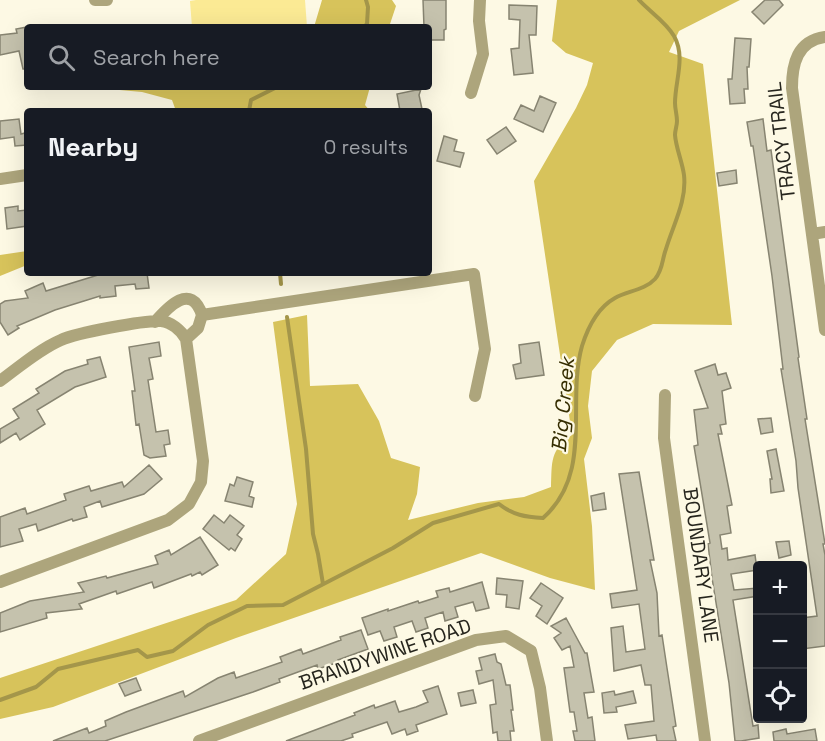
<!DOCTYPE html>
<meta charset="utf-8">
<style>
:root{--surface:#171b24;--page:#242831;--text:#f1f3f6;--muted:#9ea1a6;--line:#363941}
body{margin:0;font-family:"Space Grotesk",sans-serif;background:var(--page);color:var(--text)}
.controls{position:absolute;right:18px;bottom:18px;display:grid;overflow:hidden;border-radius:6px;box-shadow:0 6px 24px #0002}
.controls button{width:54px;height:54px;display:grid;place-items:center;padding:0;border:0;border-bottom:2px solid var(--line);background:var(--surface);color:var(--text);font:30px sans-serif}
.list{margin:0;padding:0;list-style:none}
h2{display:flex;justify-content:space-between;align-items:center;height:78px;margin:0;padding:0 24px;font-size:26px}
h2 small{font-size:20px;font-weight:400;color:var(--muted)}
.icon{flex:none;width:33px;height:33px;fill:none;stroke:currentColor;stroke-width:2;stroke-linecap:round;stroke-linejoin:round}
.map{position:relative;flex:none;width:825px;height:741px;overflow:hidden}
.search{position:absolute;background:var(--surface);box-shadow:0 6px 24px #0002;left:24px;top:24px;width:408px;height:66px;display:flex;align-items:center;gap:15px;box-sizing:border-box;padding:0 21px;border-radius:6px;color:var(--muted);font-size:22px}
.panel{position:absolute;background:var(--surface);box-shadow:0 6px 24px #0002;left:24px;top:108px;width:408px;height:168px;border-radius:6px}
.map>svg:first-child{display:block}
.green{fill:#fbea94}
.forest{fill:#d7c35b}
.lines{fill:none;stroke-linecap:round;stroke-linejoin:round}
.stream{stroke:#a4964a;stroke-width:4}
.building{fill:#c5c2ad;stroke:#878471;stroke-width:1.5}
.minor{stroke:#ada57c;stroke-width:12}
.labels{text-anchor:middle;stroke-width:4.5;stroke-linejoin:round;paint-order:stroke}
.street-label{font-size:20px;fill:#26251d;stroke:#fdf9e4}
.water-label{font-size:21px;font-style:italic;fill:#352d00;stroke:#fdf9e4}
</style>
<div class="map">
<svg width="825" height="741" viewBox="0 0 825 741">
<rect width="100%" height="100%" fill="#fdf9e4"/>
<path class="green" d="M196,0H305L307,27H192L190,1Z"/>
<path class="forest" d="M322,0H392L396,6L389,27H314Z
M557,0H740L679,31L669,52L703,64L732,325L653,324L617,340L592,371L588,406L592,438L584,459L592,526L595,590L550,578L481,553L236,638L53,707L0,719V678L236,600L286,554L297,504L273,322L307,315L310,386L358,384L379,421L391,458L420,467L417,494L408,520L478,503L524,497L551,487C552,461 550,450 572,435L534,181L576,108L587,85L593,63L566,53L552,41Z
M86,87H370L365,105L370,111H176L172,100L142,92Z
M27,251V265L0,276V255Z"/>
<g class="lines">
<path class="stream" d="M364,27L367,24L368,7L366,0
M249,111L251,100L277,87
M280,273L281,284
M287,317L306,449L313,534L318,554L323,584
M0,700L36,687L58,669L138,650L147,657L173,651L208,625L247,606L283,605L393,548L433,523L499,504C513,515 525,517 543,518C594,473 566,403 582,346C588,327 597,308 615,298C627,291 645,290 655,279C663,270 662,259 666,249C673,225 687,201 684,175C682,161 676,148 675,135C675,130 677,126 677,121C677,115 675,109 675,103C675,81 686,57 674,36C666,22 650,12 639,0"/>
</g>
<path class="building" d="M423,0H446V29L444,30V40H429V27H424Z
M765,0H779L783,5L764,24L752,12Z
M509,5L537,6L536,35H529L533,73L514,75L511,49L519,48L520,20L509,19Z
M27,27V69H23L19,51L0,55V35L17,33L16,29Z
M735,38L751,39L749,67H747L748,89H744L745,103L730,104L728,79H732Z
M421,89L419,95L422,109L420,111H400L397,94Z
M540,96L556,103L543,132L514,119L521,105L534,111Z
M19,119L21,134L25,133L27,145L15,146L14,137L0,139V121Z
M763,119L767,151L771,150L799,357L798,358L807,419H805L825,544H823L825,555V646L802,649V618L817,616L798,488L796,461L781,369H783L772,276L753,146H751L747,122Z
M506,127L516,141L497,154L487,140Z
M444,136L457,140L454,151L464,153L460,167L437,161Z
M736,170L737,183L719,186L717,173Z
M18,206V211L27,210V226L7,229L5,208Z
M97,273H147L149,288L136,289L135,284L115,286L116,296L100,298V296L55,310L17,326L19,328L8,335L0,322V304L5,301L28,298L25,291L43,283L46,291L98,275Z
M159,342L161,356L149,358L153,379L148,380L156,432L168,430L170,444L164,445L166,456L150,458L144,455L139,424L136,425L132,391H135L129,347Z
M539,342L544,375L516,379L513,365L521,363L519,345Z
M100,357L106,377L75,387L37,410L45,424L20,440L16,433L0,443V429L19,418L13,409L39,393L36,389L65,371L88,364L87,360Z
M715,364L718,375L726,373L731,388L722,391L726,424L720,425L722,434H718L732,505L727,506L731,533L720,535L722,549L727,548L728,560L755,555L757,570L731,574L734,590L758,588V596L733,600L753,726L758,725L759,738L741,741H735L729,683L712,578L708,544L710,543L694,446L698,445L694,410L708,408L695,371Z
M771,418L773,432L761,434L758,419Z
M776,449L784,491L771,493L770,479H772L767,451Z
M149,465L162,479L144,494L102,507L100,501L84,507L87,517L73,521L72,519L38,531L36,524L19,529L23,541L0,547V517L25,508L27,514L66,500L64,494L89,486L91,491L122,482L124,487Z
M639,472L654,560H650L657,593L659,636L662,635L667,668L676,726L673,727L676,741H657L656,735L628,739L625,725L654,721L651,685H645L641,665L614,671L611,628L623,626L626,652L645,649L639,604L612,608L610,594L637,590L619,474Z
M237,477L253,482L249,496L254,498L252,507L225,501L230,484L234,486Z
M604,493L606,509L593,511L591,496Z
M214,515L224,523L230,515L244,526L237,535L242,539L235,551L231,548L229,550L203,529Z
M200,537L218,565L202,575L200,572L192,576L191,574L154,588L152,582L117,594L116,591L79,604L82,609L46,613L47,618L0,632V613L30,601L84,592L78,583L106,576L107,578L158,564L155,556L169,550L171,555Z
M789,541L791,555L779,558L776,542Z
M497,578L523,581L519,609L506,607L507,595L496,594Z
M482,582L489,608L476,611L473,602L455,607L458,617L445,621L443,612L425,618L428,628L416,632L412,621L394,627L397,637L384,641L380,631L368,635L362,618L388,609V611L418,601L419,603L438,597L436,591L449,588L450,592Z
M541,583L563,598L547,624L536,616L542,606L530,598Z
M566,618L585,653H587L594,692L584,693L588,718L592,717L595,741H575L573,731H577L574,712H570L564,668L574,667L570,646L562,650L554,638L561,633L551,626Z
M361,630L368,649L338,660L339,662L318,669L317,665L279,679L280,682L253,692L105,741H53L87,728L89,733L106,726L105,721L126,712L183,691L185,697L218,678L234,672L236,678L282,662L280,657L301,649L303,654L341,640L340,637Z
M495,654L497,662L501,664L506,685H510L513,710H511L514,731H510L511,741H498L497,732L493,733L490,705L496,704L493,680L479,684L476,671L482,670L479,658Z
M136,678L141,690L125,696L119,684Z
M438,686L447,714L416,725L418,731L407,735L405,729L392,734L387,722L352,734L353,737L341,741H286L355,715L354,713L374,705L375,708L395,701L399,712L416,707L428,702L423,691Z
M473,690L476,703L461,706L458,693Z
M614,691L615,695L633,691L636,703L616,707L617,712L604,713L602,693Z
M786,729L787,734L815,729L817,741H774L773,732Z"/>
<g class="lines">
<path class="minor" d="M95,0H107
M825,37C797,41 792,64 792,88L825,330
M471,93L483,54L479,21L480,0
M0,179L27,175
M812,234L825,232
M155,322C168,307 191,282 202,315L474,274L485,349L475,396
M186,339L198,328L202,315
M0,381C19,367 40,349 61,340C76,333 145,320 161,321C171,322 181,330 186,339L203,461L201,482L189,504L168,520L0,582
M665,395L664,438L705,741
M199,741L476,640L506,636L531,651L540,688L547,741"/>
</g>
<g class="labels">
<g class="street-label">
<text transform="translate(781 141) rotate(-97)" y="7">TRACY TRAIL</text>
<text transform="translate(701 565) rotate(82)" y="7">BOUNDARY LANE</text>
<text transform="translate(385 654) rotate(-19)" y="7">BRANDYWINE ROAD</text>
</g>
<g class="water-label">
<text transform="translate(563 405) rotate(-85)" y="7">Big Creek</text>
</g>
</g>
</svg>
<div class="controls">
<button>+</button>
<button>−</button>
<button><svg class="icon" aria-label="locate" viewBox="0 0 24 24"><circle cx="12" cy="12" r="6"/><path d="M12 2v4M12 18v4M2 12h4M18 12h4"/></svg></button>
</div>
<div class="search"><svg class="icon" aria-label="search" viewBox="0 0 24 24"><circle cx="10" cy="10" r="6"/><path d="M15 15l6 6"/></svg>Search here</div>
<section class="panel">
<h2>Nearby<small>0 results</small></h2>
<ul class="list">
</ul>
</section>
</div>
